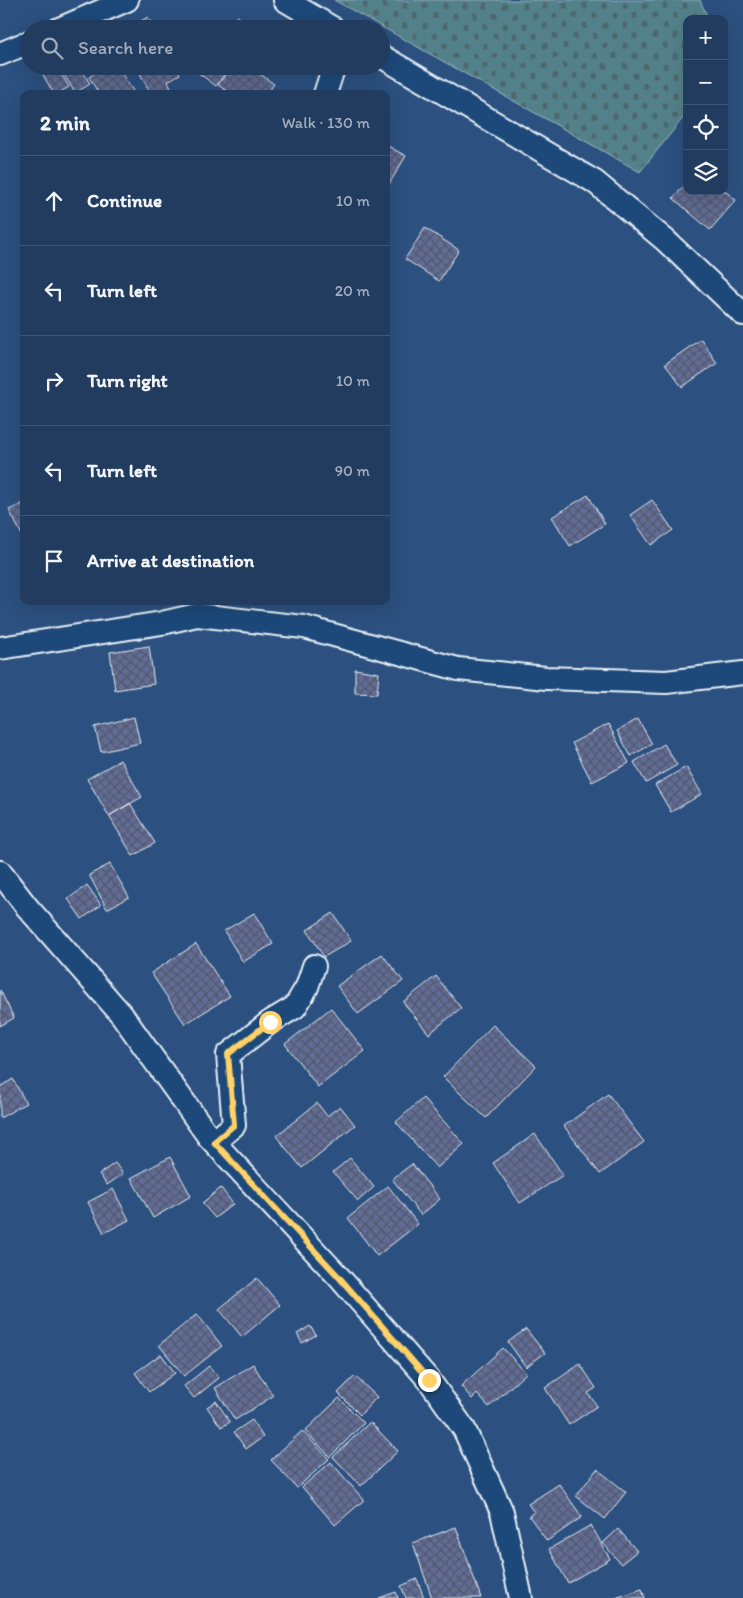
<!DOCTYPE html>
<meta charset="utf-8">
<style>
:root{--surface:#213c5f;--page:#2d4768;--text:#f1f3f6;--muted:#a2adbd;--line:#3e5674}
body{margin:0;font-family:Itim,sans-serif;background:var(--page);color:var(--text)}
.controls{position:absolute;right:15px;top:15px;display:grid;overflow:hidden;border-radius:10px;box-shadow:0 5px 20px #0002}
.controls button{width:45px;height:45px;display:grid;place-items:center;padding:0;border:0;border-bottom:1px solid var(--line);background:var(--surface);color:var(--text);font:25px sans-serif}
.stop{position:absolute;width:15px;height:15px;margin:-11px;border:4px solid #ffd166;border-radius:50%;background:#fff}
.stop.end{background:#ffd166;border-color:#fff;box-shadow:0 1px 5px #0008}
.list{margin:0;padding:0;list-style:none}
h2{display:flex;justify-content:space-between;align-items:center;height:65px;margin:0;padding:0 20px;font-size:21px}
h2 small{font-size:16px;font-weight:400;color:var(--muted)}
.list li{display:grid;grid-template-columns:32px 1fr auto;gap:15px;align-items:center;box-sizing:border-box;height:90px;padding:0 20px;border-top:1px solid var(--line)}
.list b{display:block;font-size:19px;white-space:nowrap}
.list em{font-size:16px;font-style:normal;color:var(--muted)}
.icon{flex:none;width:28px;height:28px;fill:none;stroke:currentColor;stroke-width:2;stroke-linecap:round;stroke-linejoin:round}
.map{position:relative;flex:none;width:743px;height:1598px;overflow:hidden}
.search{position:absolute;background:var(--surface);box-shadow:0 5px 20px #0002;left:20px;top:20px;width:370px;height:55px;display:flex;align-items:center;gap:12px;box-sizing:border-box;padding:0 18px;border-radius:28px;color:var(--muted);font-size:19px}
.panel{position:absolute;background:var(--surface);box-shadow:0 5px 20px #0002;left:20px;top:90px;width:370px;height:515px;border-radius:10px}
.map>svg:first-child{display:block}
.cemetery{fill:url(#cemetery-stones);stroke:#9eb9c1}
.building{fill:url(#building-cross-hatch);stroke:#e8f1f8}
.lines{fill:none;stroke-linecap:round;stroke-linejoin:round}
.minor-casing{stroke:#e8f1f8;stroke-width:26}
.minor{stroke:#1f4a7a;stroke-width:22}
.route{stroke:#ffd166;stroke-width:6}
</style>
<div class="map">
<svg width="743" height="1598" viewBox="0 0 743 1598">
<defs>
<pattern id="cemetery-stones" width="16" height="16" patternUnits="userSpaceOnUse" patternTransform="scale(1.25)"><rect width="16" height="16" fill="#53818a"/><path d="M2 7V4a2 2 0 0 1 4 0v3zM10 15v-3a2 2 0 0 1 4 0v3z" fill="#4d676d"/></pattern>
<pattern id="building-cross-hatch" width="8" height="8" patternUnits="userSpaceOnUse" patternTransform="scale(1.25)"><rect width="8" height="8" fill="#616c95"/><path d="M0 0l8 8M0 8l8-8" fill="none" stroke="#52586c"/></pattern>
</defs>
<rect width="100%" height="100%" fill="#2c507f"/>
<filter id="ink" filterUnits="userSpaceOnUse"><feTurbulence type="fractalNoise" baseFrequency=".02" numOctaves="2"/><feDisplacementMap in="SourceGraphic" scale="10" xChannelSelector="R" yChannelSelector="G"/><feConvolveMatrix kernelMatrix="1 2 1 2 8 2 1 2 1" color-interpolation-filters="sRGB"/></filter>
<g filter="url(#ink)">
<path class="cemetery" d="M334,0H700L707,16L706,19H687V113L640,172Z"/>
<path class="building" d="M237,16L259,29H230Z
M148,17L155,29H127Z
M59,66H80L90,84L75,93Z
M106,66H117L135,94H99L89,77Z
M136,66H176L180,74L168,81L174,94H151Z
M201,66H230L216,86L197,72Z
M232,66H249L274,84L267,94H231L218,85Z
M57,67L69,87L57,94H54L43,75Z
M386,145L406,156L386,189Z
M687,183V191H724V190L736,200L710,230L673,198Z
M425,228L459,250L439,281L405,259Z
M701,339L717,363L682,387L665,364Z
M588,495L605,524L570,546L552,517Z
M652,500L673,530L651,545L630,515Z
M24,503V539L9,510Z
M149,646L154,684L115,690L110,652Z
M355,669L379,673L377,694L355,693Z
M134,717L140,743L101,752L95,727Z
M638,719L652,744L631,756L617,731Z
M608,724L629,763L592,782L572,743Z
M664,744L677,765L646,783L634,762Z
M120,760L142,797L109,816L87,779Z
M686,767L702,794L671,812L655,785Z
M130,803L155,843L133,856L109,816Z
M110,864L129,897L107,909L89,875Z
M87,885L101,905L82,919L68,899Z
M254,913L273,944L243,962L224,931Z
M333,913L351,941L324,957L307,930Z
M196,944L230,996L185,1024L151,973Z
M382,954L403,981L358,1014L337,986Z
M436,976L461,1008L429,1034L403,1002Z
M0,990L14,1018L0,1026Z
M331,1008L365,1051L318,1087L285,1044Z
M493,1025L536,1066L486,1118L443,1077Z
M13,1079L26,1103L0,1118V1087Z
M608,1094L644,1142L600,1174L564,1126Z
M423,1098L464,1144L437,1168L396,1122Z
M317,1103L327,1116L340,1106L355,1125L302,1168L276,1136Z
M535,1134L563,1175L520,1203L493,1163Z
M170,1157L191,1196L153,1218L131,1178Z
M350,1158L374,1187L358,1201L333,1172Z
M115,1163L123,1174L107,1185L99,1174Z
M412,1164L440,1199L421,1215L392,1179Z
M388,1186L418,1224L377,1256L348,1218Z
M221,1188L233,1204L215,1218L202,1203Z
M113,1189L129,1220L104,1233L88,1202Z
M257,1278L280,1305L242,1337L219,1309Z
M197,1314L222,1346L184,1376L159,1345Z
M310,1326L316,1335L302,1343L297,1334Z
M526,1329L545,1353L526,1367L508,1342Z
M503,1348L526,1373L489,1407L477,1394L472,1399L461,1386Z
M161,1354L175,1373L149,1392L135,1373Z
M253,1364L273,1396L235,1420L215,1388Z
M580,1364L596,1388L588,1393L597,1406L569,1425L545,1388Z
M209,1366L219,1378L194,1398L184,1386Z
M355,1376L377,1397L360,1415L338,1393Z
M339,1398L364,1423L330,1457L305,1431Z
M216,1401L230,1422L221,1427L207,1407Z
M252,1420L263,1437L246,1449L234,1432Z
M370,1422L398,1451L361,1486L333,1457Z
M302,1431L329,1459L297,1488L271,1460Z
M331,1462L364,1500L335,1525L302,1487Z
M597,1469L626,1492L605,1519L576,1496Z
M559,1484L582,1517L547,1541L529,1516L534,1512L528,1504Z
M591,1525L610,1559L568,1583L549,1549Z
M456,1527L481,1598H432L413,1543Z
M618,1529L637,1551L621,1564L603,1543Z
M417,1579L424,1598H406L401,1586Z
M642,1589L645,1598H615Z
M396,1592L398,1598H379Z"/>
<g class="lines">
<defs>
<path id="minor" d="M285,0L334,29
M59,29L127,0
M0,54L29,42
M381,56L595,182L665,240L743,314
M325,94L334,66
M0,648L162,623L197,615L304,627L458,669L546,678L666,682L743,673
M0,872L27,907L122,1015L209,1137L338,1276L429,1380L464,1429L502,1512L521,1598
M214,1142L234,1125L228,1055L270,1022L295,1007L307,987L314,966"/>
</defs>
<use href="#minor" class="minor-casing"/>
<use href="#minor" class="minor"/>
</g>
</g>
<g class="lines" filter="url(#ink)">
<path class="route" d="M270,1022L228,1054L234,1125L214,1142L338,1276L429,1380"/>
</g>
</svg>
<div class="controls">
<button>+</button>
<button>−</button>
<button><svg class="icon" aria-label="locate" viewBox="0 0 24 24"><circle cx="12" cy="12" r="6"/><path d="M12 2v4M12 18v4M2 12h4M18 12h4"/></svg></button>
<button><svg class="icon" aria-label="layers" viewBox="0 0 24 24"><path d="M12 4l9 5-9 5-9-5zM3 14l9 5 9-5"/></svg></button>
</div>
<div class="stop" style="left:270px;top:1022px"></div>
<div class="stop end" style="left:429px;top:1380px"></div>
<div class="search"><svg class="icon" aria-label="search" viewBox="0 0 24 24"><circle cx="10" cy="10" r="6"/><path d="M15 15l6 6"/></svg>Search here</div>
<section class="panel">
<h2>2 min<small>Walk · 130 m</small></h2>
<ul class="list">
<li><svg class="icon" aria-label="ahead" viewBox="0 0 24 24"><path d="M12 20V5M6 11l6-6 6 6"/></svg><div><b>Continue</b></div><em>10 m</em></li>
<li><svg class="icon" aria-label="left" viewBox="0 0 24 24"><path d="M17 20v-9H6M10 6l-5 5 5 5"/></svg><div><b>Turn left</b></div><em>20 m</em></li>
<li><svg class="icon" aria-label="right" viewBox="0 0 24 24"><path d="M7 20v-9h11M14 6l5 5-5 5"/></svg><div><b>Turn right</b></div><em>10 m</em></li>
<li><svg class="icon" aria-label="left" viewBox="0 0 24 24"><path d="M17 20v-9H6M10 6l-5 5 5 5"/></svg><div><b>Turn left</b></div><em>90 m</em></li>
<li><svg class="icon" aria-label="arrive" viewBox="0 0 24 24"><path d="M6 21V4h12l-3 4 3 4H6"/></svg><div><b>Arrive at destination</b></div></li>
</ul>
</section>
</div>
